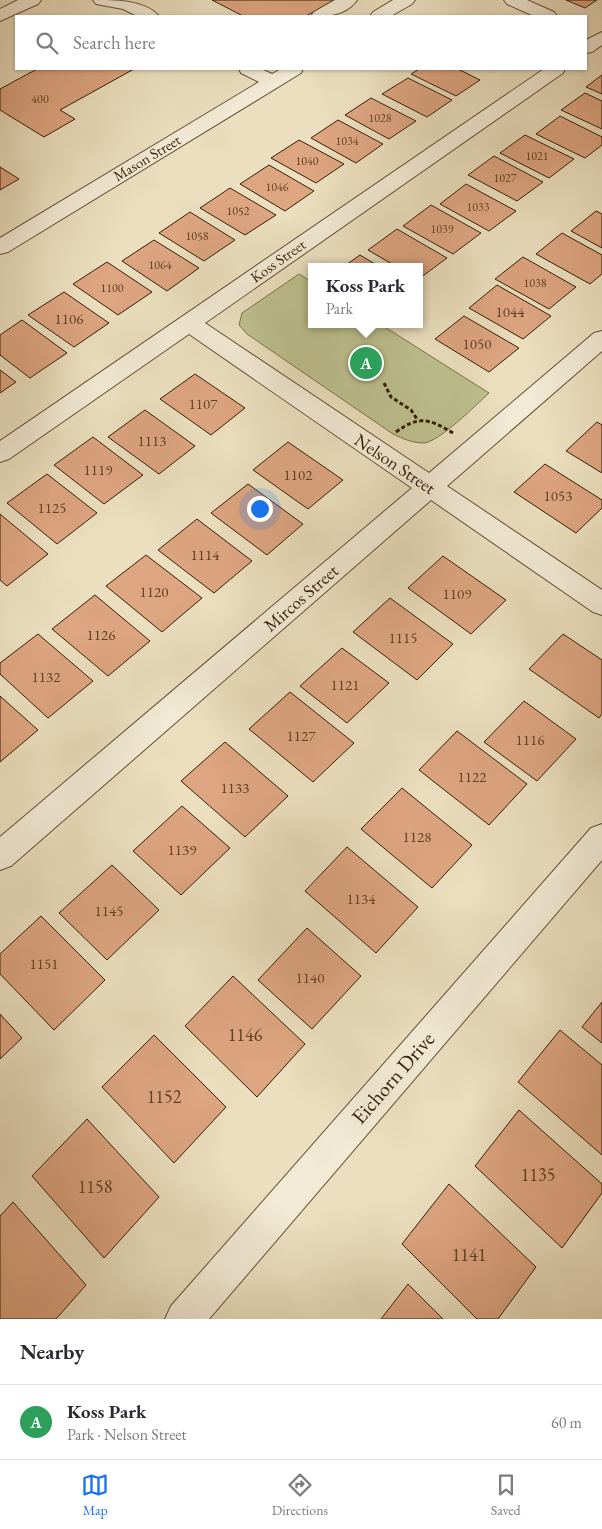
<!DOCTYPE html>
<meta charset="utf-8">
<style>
:root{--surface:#fff;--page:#f2f2f3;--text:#2b2b33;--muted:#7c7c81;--line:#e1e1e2;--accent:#1a73e8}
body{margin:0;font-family:"EB Garamond",serif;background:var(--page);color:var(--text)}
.you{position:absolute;left:259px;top:508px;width:18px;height:18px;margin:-12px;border:4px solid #fff;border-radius:50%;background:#1a73e8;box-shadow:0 0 0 8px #1a73e833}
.badge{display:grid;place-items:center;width:32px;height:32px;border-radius:50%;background:var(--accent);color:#fff;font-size:16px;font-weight:700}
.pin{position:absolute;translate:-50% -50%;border:2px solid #fff;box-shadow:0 1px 5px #0006}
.popup{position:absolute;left:308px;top:263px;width:115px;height:65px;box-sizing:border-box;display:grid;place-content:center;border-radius:0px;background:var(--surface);filter:drop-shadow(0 1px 4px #0005);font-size:16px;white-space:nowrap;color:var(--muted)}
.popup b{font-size:19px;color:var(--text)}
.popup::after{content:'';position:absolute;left:50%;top:100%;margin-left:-10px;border:10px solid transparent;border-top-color:var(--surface)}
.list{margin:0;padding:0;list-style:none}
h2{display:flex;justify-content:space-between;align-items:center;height:65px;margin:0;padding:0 20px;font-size:21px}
h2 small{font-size:16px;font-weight:400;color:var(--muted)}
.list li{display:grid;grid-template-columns:32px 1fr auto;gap:15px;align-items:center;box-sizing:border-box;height:75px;padding:0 20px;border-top:1px solid var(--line)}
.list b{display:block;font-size:19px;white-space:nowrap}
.list p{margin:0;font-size:16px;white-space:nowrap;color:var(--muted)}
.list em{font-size:16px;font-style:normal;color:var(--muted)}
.icon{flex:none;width:28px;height:28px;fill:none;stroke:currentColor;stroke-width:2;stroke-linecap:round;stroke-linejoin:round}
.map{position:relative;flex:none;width:602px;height:1319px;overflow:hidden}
.search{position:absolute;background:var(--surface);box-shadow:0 1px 4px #0004;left:15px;right:15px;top:15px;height:55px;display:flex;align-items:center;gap:12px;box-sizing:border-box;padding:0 18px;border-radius:0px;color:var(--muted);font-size:19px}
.sheet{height:140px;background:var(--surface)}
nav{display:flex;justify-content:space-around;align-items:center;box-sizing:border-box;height:70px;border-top:1px solid var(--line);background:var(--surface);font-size:14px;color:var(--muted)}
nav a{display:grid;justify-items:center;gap:2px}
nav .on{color:var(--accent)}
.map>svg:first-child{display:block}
.green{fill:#bdc08e;stroke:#7a704a}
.building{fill:#dda580;stroke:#361f05}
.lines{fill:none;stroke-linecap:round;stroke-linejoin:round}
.minor-casing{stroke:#634f34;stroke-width:2}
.path{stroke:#361f05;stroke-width:3;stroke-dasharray:4 2.5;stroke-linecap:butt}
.minor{fill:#f2ead5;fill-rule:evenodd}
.labels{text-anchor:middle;stroke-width:4;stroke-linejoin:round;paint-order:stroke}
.far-number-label{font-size:12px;fill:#604024}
.far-street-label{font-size:15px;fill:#361f05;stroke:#f2ead5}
.number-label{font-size:15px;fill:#604024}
.street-label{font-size:18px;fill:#361f05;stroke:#f2ead5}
.near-number-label{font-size:18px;fill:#604024}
.near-street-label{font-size:21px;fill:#361f05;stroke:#f2ead5}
</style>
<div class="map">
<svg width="602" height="1319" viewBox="0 0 602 1319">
<rect width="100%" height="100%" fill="#ebdfbf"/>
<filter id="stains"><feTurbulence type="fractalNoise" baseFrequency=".004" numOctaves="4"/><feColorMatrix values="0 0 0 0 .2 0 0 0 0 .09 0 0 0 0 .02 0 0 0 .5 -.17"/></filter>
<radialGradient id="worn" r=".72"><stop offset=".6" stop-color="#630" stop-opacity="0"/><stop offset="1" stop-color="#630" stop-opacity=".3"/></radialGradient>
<path class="green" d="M299,274L312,282V324H380L489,393C477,404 439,442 424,443C413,443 403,439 393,434L247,334L239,325L242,313Z"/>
<path class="building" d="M212,0H334L306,16H243Z
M566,0H597L585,8Z
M37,69H134L60,110L75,119L44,137L0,110V89Z
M419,69H458L480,80L456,96L411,74Z
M602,75V94L586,87Z
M408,78L452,100L427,117L382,94Z
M585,93L602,101V129L561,110Z
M371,98L416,121L389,139L345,115Z
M560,116L602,137V145L585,158L536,134Z
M338,120L383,144L356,163L311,138Z
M525,135L574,159L549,178L500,153Z
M299,140L344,164L316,183L271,158Z
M494,156L543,182L517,201L468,175Z
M269,165L314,191L285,211L240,184Z
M0,167L19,179L0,190Z
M466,184L516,211L489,231L440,204Z
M230,188L276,215L245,235L200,208Z
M431,205L481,233L453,254L403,226Z
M596,211L602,214V248L571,231Z
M190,212L235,240L204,261L159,233Z
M397,229L447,258L420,278V267H397L368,250Z
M562,233L602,255V274L590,284L536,254Z
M154,240L199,268L167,291L122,261Z
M360,255L380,267H343Z
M523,257L576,287L549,309L495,279Z
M107,262L152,292L118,315L73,284Z
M497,285L551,316L523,339L469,308Z
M64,292L109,323L74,347L28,315Z
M464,316L519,348L489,372L435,339Z
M22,320L67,353L30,378L0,355V335Z
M0,370L16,382L0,393Z
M195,374L245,408L211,435L160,399Z
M145,410L195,446L159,474L108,437Z
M597,422L602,425V473L566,451Z
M93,437L143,475L104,504L54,465Z
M288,442L343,480L308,509L253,470Z
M545,464L602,500V508L576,533L514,492Z
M47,474L97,513L57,544L7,503Z
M248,484L303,524L267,555L211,513Z
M0,514L48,554L7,586L0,580Z
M197,519L252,561L214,593L158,550Z
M146,555L202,598L162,632L106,586Z
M443,556L506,600L471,634L408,588Z
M95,595L150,641L108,676L52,629Z
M390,598L453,644L417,680L353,632Z
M38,634L93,681L48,718L0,674V663Z
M563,634L602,660V714L599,718L529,669Z
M342,648L389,683L347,723L300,686Z
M290,692L354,743L313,782L249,729Z
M0,696L38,730L0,762Z
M524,701L576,739L537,781L484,742Z
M457,731L527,784L489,825L419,770Z
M225,742L288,796L245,837L181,781Z
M402,788L472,845L432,888L361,829Z
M182,806L230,848L181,895L133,851Z
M347,847L418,907L376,953L305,891Z
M112,865L159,910L107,960L59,913Z
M41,916L105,980L54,1030L0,974V954Z
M307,928L361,976L312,1029L258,980Z
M233,976L305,1044L257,1097L185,1026Z
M602,1002V1043L582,1027Z
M0,1014L22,1038L0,1059Z
M560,1030L602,1065V1155L518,1082Z
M154,1035L226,1107L174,1163L102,1087Z
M519,1110L602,1184V1193L562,1248L475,1166Z
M87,1119L159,1197L104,1258L32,1176Z
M449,1184L536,1267L498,1319H477L402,1244Z
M13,1202L86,1285L56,1319H0V1216Z
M408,1284L443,1319H381Z"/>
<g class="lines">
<defs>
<path id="minor" d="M18,0H41L38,4L0,21V9Z
M93,0C115,0 145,0 159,16H137L123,9L96,4Z
M335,0H357C347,15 327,17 311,16L314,12Z
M393,0H415L412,4L391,16H370L373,12Z
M504,0H527L554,12L557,16H534L507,4Z
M602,32V45L592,52L586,53V40Z
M239,69H261L272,74L281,69H303L301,73L8,252L0,254V238L259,82L241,73Z
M544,69H565L563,73L205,323L429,473L594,333L602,331V351L447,486L602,590V615L593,612L431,500L11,866L0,870V837L412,488L189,334L9,459L0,462V441Z
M602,824V860L209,1319H165L171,1306L591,828Z"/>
</defs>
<use href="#minor" class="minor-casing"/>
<path class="path" d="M384,383L391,397L411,410L417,419
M396,432C419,415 430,419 453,433"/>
<use href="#minor" class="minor"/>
</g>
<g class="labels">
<g class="far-number-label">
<text x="40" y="103">400</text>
<text x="380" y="122">1028</text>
<text x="347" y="145">1034</text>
<text x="537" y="160">1021</text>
<text x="307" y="165">1040</text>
<text x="505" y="182">1027</text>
<text x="277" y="191">1046</text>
<text x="478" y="211">1033</text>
<text x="238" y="215">1052</text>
<text x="442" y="233">1039</text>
<text x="197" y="240">1058</text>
<text x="160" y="269">1064</text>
<text x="535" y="287">1038</text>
<text x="112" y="292">1100</text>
</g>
<g class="far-street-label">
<text transform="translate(147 158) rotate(-31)" y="5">Mason Street</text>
<text transform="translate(278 261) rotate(-35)" y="5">Koss Street</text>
</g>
<g class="number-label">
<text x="510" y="317">1044</text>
<text x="69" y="324">1106</text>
<text x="477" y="349">1050</text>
<text x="203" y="409">1107</text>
<text x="152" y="446">1113</text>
<text x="98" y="475">1119</text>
<text x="298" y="480">1102</text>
<text x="558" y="501">1053</text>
<text x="52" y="513">1125</text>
<text x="205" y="560">1114</text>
<text x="154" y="597">1120</text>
<text x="457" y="599">1109</text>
<text x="101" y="640">1126</text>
<text x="403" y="643">1115</text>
<text x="46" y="682">1132</text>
<text x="345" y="690">1121</text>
<text x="301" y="741">1127</text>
<text x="530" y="745">1116</text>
<text x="472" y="782">1122</text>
<text x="235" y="793">1133</text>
<text x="417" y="842">1128</text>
<text x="182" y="855">1139</text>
<text x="361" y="904">1134</text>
<text x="109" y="916">1145</text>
<text x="44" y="969">1151</text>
<text x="310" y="983">1140</text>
</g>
<g class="street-label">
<text transform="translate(395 464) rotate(34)" y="6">Nelson Street</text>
<text transform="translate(301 598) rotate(-41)" y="6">Mircos Street</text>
</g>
<g class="near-number-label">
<text x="245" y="1041">1146</text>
<text x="164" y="1103">1152</text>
<text x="538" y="1181">1135</text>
<text x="95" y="1193">1158</text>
<text x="469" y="1261">1141</text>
</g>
<g class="near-street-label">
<text transform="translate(393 1078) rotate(-49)" y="7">Eichorn Drive</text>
</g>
</g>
<rect width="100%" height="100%" filter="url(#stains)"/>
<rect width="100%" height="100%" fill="url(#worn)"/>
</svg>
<div class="you"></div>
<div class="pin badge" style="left:366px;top:363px;background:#2e9e5b">A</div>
<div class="popup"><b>Koss Park</b>Park</div>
<div class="search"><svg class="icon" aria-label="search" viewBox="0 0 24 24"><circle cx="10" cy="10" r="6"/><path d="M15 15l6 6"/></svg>Search here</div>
</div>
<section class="sheet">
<h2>Nearby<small></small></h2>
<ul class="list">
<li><span class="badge" style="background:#2e9e5b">A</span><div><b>Koss Park</b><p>Park · Nelson Street</p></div><em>60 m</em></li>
</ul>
</section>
<nav>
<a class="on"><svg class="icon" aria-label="map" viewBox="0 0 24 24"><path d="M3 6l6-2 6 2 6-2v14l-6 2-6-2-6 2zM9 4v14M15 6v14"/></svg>Map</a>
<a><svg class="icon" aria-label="directions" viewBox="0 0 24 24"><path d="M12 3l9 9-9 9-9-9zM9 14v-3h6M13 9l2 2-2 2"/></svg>Directions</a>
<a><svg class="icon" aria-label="saved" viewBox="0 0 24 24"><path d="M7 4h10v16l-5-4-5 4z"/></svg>Saved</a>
</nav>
